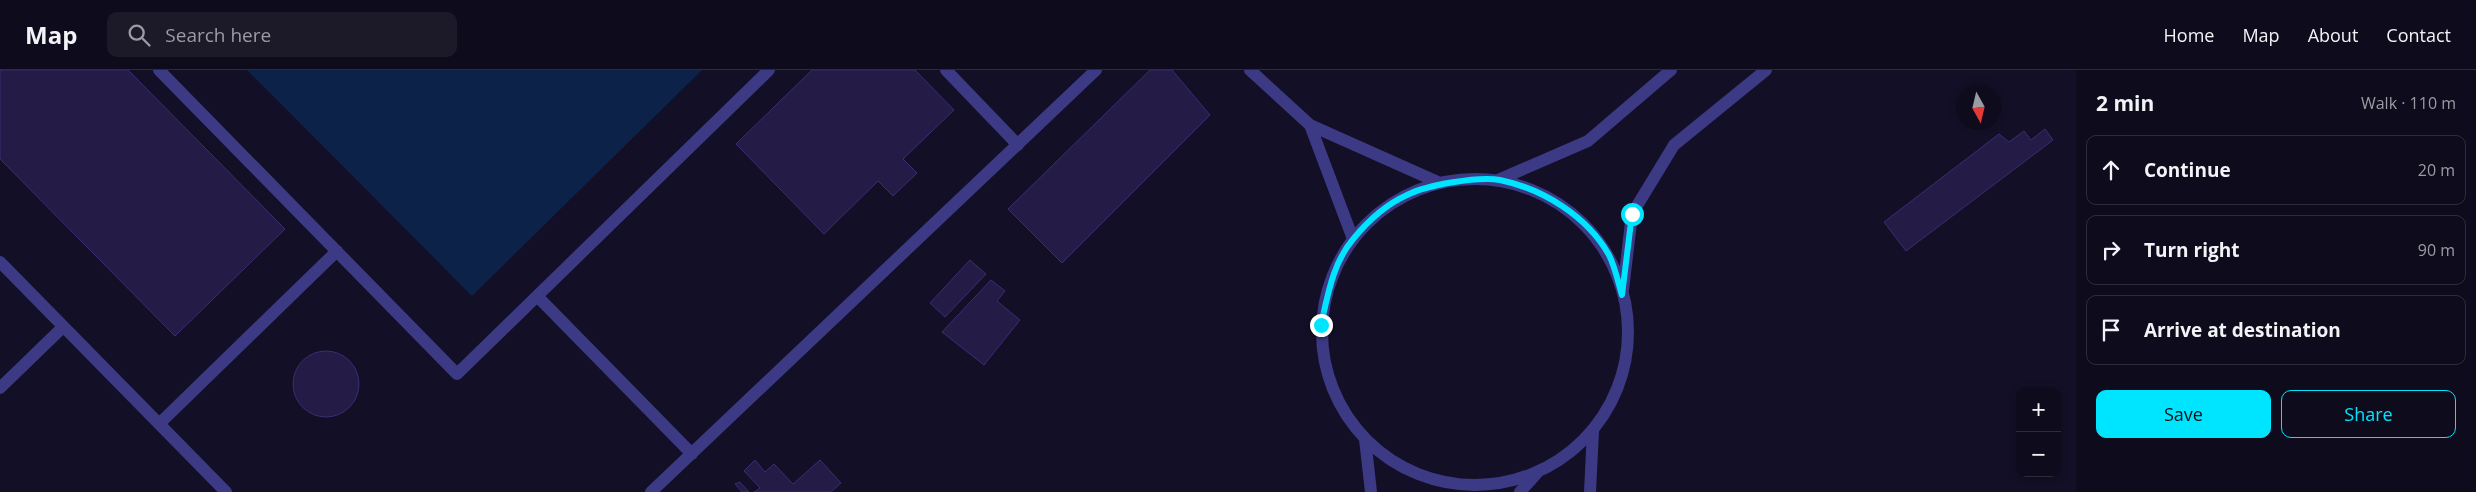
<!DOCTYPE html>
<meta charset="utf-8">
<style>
:root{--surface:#0e0b1c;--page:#1c1929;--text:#f1f3f6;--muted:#9b9ba3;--line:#2e2b3b;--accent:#00e5ff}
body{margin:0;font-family:"Open Sans",sans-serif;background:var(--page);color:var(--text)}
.controls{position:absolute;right:15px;bottom:15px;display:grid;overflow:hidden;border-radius:10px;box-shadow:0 2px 8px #0003}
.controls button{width:45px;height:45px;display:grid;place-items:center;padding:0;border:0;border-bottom:1px solid var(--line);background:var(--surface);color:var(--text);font:25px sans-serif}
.compass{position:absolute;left:1956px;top:15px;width:45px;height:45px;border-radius:50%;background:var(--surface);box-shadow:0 2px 8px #0003;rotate:172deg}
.stop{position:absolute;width:15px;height:15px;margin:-11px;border:4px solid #00e5ff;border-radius:50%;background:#fff}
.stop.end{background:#00e5ff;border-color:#fff;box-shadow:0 1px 5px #0008}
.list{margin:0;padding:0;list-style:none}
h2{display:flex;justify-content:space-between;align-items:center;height:65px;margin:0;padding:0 20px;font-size:21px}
h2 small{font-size:16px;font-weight:400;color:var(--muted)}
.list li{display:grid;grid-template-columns:32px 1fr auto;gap:15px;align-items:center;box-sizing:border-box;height:70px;margin:0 10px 10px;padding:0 10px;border:1px solid var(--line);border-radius:10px}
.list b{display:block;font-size:19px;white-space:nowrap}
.list em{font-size:16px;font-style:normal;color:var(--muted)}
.actions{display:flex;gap:10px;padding:15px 20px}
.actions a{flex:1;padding:11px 0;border:1px solid var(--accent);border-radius:10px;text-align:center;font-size:18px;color:var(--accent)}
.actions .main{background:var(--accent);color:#111}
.icon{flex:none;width:28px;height:28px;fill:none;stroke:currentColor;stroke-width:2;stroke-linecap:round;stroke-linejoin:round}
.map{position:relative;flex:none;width:2076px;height:422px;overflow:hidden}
header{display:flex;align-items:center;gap:30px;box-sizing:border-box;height:70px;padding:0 25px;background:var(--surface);border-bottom:1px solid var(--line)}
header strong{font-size:24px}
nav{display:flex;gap:28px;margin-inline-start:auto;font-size:18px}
.search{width:350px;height:45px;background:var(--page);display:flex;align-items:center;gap:12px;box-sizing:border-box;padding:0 18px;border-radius:10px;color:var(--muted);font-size:19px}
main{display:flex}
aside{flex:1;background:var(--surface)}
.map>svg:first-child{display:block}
.water{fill:#0c2248}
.building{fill:#241b47;stroke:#3b2d73}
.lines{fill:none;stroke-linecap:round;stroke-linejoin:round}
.service{stroke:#3d3a85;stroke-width:12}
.minor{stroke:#3d3a85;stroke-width:12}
.tertiary{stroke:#3d3a85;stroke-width:12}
.route{stroke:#00e5ff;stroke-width:6}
</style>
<header>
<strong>Map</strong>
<div class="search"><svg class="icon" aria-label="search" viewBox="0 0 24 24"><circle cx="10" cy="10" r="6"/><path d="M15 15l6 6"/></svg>Search here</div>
<nav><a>Home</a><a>Map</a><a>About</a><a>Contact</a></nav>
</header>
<main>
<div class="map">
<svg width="2076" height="422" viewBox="0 0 2076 422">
<rect width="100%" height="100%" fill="#130f26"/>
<path class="water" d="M247,0H702L472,226Z"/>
<path class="building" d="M0,0H128L285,159L175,266L0,89Z
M812,0H915L954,40L903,89L917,103L893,126L878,111L824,164L736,74Z
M1150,0H1172L1210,45L1062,193L1008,139Z
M2045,59L2053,70L1906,181L1884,152L1999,64L2009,72L2024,61L2031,70Z
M970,190L986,204L945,247L930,233Z
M991,210L1005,221L997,231L1020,250L984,295L942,262Z
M293 314a33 33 0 1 1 66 0a33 33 0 1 1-66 0Z
M755,390L765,402L774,394L793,414L820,390L841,413L831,422H754L760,418L744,401Z
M740,412L749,422H742L735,414Z"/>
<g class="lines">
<path class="service" d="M159,0L457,304L769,0
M946,0L1018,75
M0,192L226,422
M537,226L692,384
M0,318L63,257
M159,354L337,181
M1365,369L1371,422
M651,422L1096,0
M1520,422L1537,403
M1590,422L1593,361"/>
<path class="minor" d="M1250,0L1310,55L1440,113
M1310,55L1353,169"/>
<path class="tertiary" d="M1322 262a153 153 0 1 1 306 0a153 153 0 1 1-306 0Z
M1498,110L1588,71L1671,0
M1623,220L1632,144L1674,75L1766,0"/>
</g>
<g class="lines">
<path class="route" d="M1321,255C1328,224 1333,192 1354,168C1368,151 1387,134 1407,125C1426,115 1479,106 1500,110C1543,119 1587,146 1609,185C1615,197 1618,212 1622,225L1632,144"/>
</g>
</svg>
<div class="controls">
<button>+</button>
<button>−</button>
</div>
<svg class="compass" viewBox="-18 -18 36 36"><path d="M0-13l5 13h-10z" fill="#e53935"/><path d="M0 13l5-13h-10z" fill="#9b9ba3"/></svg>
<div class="stop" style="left:1632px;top:144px"></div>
<div class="stop end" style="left:1321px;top:255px"></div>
</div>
<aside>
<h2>2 min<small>Walk · 110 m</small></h2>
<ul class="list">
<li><svg class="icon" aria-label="ahead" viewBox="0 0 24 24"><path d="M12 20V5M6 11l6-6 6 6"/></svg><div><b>Continue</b></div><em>20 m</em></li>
<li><svg class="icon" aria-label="right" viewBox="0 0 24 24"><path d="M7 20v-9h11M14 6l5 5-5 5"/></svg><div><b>Turn right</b></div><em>90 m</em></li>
<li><svg class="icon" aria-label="arrive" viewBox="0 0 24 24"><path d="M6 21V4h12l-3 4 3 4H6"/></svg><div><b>Arrive at destination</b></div></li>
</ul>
<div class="actions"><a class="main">Save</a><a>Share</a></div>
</aside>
</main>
